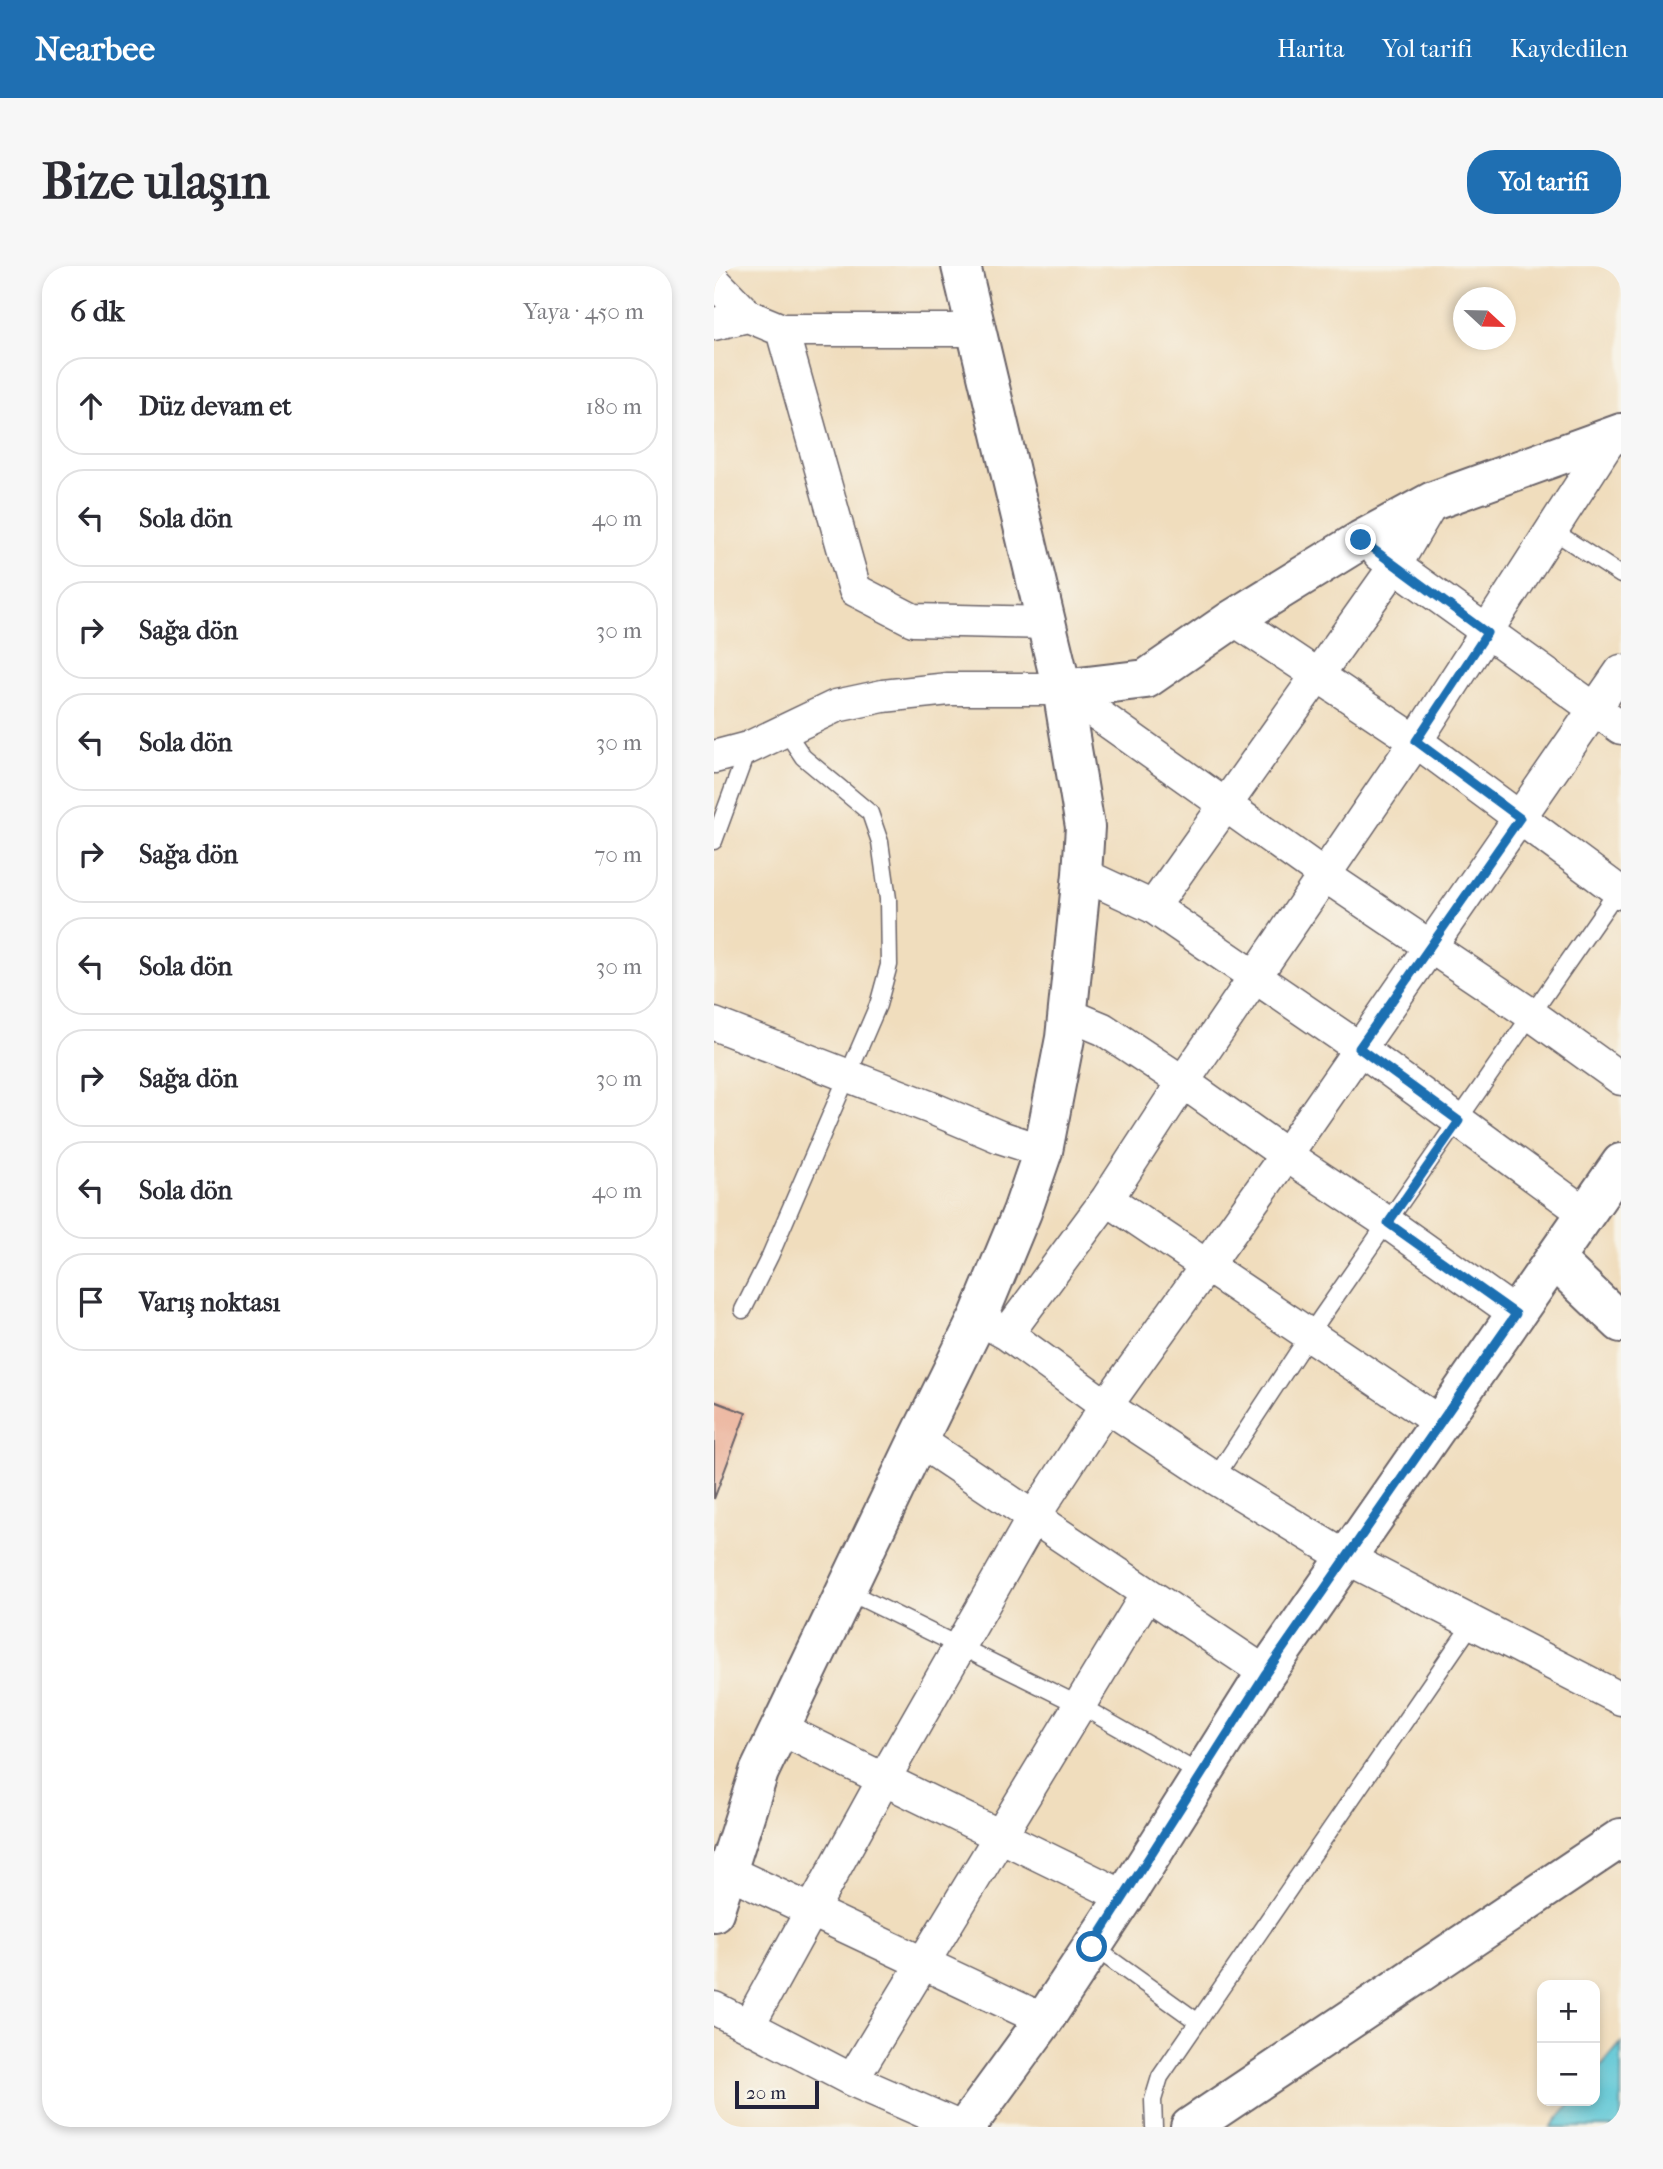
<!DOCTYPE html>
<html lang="tr">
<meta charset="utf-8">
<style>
:root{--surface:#fff;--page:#f7f7f7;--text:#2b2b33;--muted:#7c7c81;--line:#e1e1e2;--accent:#1f6fb2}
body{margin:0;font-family:"IM FELL French Canon",serif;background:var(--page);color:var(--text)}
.controls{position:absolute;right:21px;bottom:21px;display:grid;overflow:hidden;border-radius:14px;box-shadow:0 4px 10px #0003}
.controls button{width:63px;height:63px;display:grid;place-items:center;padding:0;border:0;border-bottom:2px solid var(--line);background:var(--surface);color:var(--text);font:35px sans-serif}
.compass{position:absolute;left:739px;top:21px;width:63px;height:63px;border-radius:50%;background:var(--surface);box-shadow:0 4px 10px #0003;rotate:112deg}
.scale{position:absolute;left:21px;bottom:18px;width:84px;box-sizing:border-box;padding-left:7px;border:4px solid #22223b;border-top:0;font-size:19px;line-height:24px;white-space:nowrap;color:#22223b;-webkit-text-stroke:5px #f7f3e8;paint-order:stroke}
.stop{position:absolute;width:21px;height:21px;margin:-16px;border:5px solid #1f6fb2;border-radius:50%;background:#fff}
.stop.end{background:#1f6fb2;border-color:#fff;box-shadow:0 2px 7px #0008}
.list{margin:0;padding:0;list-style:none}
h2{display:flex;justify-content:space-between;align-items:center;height:91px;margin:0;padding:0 28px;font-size:30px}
h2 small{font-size:23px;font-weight:400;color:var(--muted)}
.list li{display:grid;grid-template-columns:46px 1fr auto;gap:21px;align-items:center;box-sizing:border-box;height:98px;margin:0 14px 14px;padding:0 14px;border:2px solid var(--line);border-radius:28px}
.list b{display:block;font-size:26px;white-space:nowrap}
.list em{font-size:23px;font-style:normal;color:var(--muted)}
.icon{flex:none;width:38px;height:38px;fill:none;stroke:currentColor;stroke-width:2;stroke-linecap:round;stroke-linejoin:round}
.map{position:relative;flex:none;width:907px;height:1861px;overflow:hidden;border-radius:28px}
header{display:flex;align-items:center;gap:42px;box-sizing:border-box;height:98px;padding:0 35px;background:var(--accent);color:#fff}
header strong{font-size:33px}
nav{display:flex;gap:38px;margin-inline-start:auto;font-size:24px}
.intro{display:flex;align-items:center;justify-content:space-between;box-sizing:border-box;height:168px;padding:0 42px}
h1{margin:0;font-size:49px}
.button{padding:18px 32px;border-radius:28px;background:var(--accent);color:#fff;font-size:24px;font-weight:700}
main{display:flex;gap:42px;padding:0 42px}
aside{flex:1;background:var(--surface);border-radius:28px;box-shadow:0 4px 10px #0003}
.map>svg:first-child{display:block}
.water{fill:#5bc6d5;stroke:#3e7488;stroke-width:2}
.building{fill:#eaab93}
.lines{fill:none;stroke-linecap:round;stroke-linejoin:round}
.service-casing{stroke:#6a6368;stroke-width:19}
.minor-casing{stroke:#6a6368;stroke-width:35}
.tertiary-casing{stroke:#6a6368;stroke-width:42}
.secondary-casing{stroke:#6a6368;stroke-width:42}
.service{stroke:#fff;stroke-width:16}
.minor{stroke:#fff;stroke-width:32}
.tertiary{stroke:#fff;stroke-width:38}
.secondary{stroke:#fff;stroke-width:38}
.route{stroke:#1f6fb2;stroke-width:9}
</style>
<header>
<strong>Nearbee</strong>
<nav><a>Harita</a><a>Yol tarifi</a><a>Kaydedilen</a></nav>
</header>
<div class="intro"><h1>Bize ulaşın</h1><a class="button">Yol tarifi</a></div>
<main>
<aside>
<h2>6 dk<small>Yaya · 450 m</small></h2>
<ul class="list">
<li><svg class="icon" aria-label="ahead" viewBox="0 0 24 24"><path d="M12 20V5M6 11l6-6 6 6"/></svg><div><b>Düz devam et</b></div><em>180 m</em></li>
<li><svg class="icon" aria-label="left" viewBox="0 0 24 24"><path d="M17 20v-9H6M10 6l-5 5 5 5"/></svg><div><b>Sola dön</b></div><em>40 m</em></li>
<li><svg class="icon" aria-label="right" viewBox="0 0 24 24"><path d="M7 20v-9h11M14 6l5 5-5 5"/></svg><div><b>Sağa dön</b></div><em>30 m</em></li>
<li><svg class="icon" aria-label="left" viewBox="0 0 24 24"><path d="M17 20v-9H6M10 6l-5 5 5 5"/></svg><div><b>Sola dön</b></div><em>30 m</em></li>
<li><svg class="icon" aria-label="right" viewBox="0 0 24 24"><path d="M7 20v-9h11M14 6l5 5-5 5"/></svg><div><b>Sağa dön</b></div><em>70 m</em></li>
<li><svg class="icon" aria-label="left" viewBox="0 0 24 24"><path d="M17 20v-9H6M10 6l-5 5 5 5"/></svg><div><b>Sola dön</b></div><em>30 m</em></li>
<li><svg class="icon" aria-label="right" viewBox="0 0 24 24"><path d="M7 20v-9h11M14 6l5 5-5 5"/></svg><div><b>Sağa dön</b></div><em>30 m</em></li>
<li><svg class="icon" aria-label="left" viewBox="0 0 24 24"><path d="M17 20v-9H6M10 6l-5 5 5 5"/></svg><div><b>Sola dön</b></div><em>40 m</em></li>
<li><svg class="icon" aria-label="arrive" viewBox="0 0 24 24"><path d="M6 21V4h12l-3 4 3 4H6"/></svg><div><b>Varış noktası</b></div></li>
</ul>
</aside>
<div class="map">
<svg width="907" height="1861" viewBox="0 0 907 1861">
<rect width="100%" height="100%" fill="#f7f3e8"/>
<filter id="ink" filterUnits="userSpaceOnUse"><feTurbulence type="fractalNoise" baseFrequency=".0143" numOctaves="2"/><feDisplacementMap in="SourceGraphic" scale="14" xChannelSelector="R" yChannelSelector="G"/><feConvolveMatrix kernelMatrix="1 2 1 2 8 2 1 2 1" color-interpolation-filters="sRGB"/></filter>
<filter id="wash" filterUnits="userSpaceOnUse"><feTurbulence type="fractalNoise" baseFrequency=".00686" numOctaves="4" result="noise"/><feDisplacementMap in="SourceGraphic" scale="28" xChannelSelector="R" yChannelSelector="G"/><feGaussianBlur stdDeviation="1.57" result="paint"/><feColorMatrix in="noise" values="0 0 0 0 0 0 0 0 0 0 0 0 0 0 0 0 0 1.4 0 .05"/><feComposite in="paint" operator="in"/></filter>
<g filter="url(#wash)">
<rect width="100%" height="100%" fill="#f0ddbd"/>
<path class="water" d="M907,1777V1861H837L859,1835H881V1808Z"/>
<g id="blocks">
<path class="building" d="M0,1135L32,1147L0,1233Z"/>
</g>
</g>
<g filter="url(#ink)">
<use href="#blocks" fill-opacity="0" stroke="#6a6368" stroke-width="2"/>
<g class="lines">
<defs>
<path id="service" d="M838,264L907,309
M0,575L34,482
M29,1044L56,990L164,739L175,699L174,633L166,576L156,547L89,491L71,464
M501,1212L595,1069L906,621
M131,1324L365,1439L488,1509
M378,1680L484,1756
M440,1861L439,1834L446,1811L759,1356"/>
<path id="minor" d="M0,15L34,50L68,64H263
M0,58L34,50
M68,64L141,324L199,354L334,357
M665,288L907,462
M519,353L702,475L907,627
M0,491L34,482L122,440L169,430L235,423H348L610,609L818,749L907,813
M368,608L439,641L645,782L872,948
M439,641L681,300L719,235
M353,748L389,763L469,816L572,889L674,957L802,1048
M0,758L215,841L286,871L329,885
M393,933L725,1156
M275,1058L293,1068L392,1140L501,1212L633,1292L907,1433
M293,1068L393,933L469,816L702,475L897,172
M204,1174L552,1407
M65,1462L411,1631
M13,1605L330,1754
M0,1742L138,1814L245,1861
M34,1760L170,1513L319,1252L392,1140L572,889L907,405
M138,1814L433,1328"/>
<path id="tertiary" d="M348,423L432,413L519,353L647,274L719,235L907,167
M840,993L907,1057
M0,1646L45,1506L204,1174L264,1052L308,946L329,885L351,772L368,608L371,561L348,423L247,0
M252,1861L330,1754L411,1631L552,1407L907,897"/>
<path id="secondary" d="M476,1861L907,1572"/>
</defs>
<use href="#service" class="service-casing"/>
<use href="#minor" class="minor-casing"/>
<use href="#tertiary" class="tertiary-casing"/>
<use href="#secondary" class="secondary-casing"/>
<use href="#service" class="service"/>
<use href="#minor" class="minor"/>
<use href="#tertiary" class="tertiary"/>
<use href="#secondary" class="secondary"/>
</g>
</g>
<g class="lines" filter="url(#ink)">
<path class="route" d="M378,1681L552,1407L802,1048L674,957L745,855L645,782L806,552L702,475L773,367L647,274"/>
</g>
</svg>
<div class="controls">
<button>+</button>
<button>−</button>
</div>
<svg class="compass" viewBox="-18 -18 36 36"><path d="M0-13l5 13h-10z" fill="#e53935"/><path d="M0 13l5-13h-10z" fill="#7c7c81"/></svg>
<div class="scale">20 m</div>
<div class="stop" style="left:378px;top:1681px"></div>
<div class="stop end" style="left:647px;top:274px"></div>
</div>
</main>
